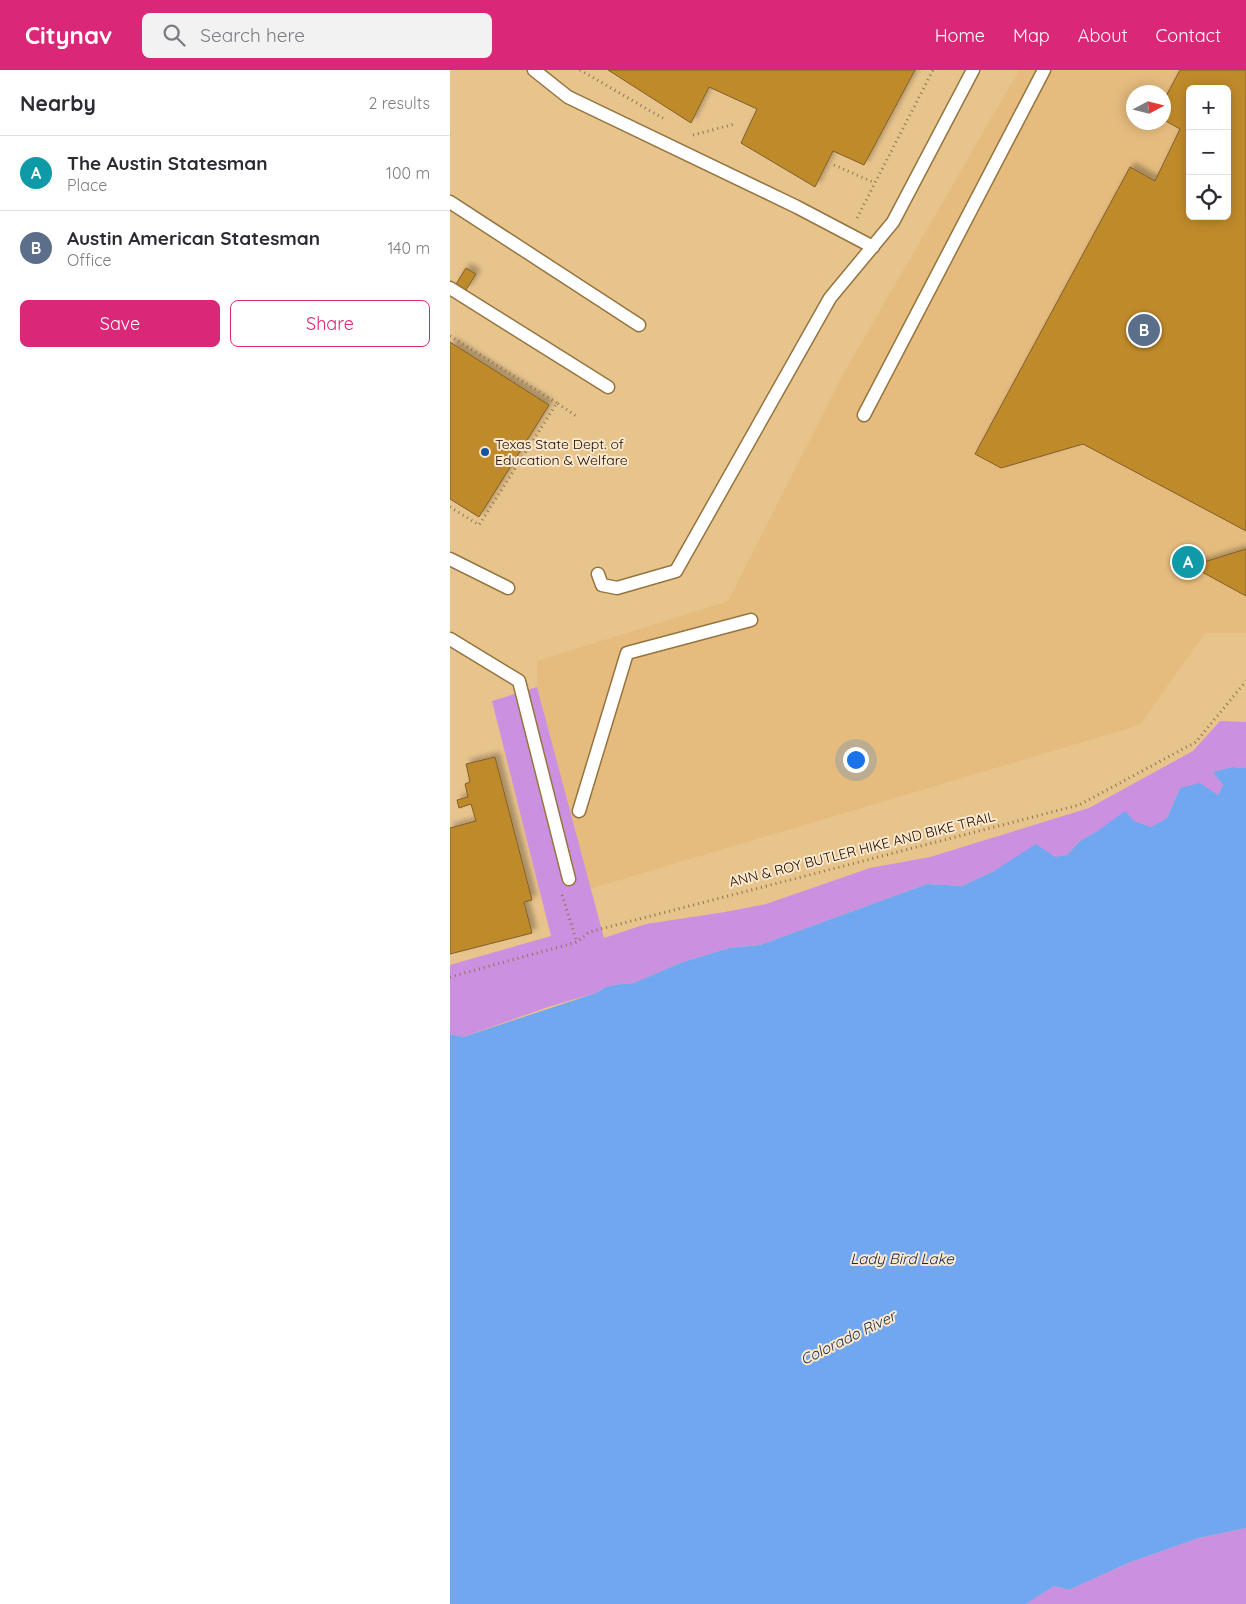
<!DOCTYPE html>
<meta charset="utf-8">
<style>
:root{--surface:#fff;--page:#f2f2f3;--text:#2b2b33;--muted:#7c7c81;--line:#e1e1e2;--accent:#db2777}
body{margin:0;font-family:Quicksand,sans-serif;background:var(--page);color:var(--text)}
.controls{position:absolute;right:15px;top:15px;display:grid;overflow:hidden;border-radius:8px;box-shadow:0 2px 12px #0003}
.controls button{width:45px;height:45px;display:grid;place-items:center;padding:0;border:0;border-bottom:1px solid var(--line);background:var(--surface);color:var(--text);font:25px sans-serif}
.compass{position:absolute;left:676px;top:15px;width:45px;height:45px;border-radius:50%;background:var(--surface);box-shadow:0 2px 12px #0003;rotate:83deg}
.you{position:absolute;left:405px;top:689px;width:18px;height:18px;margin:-12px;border:4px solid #fff;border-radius:50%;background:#1a73e8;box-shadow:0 0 0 8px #1a73e833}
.badge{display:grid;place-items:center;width:32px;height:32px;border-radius:50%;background:var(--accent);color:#fff;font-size:16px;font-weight:700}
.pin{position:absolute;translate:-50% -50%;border:2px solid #fff;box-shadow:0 1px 5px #0006}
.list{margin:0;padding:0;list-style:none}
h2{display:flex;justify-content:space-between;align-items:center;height:65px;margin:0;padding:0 20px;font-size:21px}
h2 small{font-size:16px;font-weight:400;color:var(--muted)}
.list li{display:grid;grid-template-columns:32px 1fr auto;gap:15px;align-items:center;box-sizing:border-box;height:75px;padding:0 20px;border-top:1px solid var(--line)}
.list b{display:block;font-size:19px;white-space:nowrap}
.list p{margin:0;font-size:16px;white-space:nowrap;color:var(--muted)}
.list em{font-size:16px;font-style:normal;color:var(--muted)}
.actions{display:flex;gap:10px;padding:15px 20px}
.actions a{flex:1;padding:11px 0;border:1px solid var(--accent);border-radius:8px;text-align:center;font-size:18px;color:var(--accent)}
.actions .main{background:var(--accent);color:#fff}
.icon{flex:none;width:28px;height:28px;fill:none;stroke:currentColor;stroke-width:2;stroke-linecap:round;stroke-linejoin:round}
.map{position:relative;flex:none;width:796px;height:1534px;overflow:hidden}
header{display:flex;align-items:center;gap:30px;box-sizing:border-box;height:70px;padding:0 25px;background:var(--accent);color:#fff}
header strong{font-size:24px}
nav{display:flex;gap:28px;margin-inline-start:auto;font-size:18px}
.search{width:350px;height:45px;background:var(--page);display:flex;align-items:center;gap:12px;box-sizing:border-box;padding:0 18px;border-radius:8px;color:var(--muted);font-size:19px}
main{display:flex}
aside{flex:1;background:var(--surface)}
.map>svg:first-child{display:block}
.built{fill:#e5bc7e;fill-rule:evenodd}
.green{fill:#cc90e0}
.water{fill:#71a6f1}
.building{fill:#bf8a2b;stroke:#805f2a;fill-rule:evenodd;filter:url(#shadow)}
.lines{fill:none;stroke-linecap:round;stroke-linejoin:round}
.service-casing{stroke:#96743f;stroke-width:15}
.path{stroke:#8e7451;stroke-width:3;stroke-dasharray:1 4;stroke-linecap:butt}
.service{stroke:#fff;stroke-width:12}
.poi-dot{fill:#1553a3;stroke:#fbe8cd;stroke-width:2}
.labels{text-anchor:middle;stroke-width:4;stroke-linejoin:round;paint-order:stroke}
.poi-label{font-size:14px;fill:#160900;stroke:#fbe8cd;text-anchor:start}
.street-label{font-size:14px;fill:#160900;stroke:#fbe8cd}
.water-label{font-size:15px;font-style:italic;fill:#0f294d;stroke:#fbe8cd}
</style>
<header>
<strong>Citynav</strong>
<div class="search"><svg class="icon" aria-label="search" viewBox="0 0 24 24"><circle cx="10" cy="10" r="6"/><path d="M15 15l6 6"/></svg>Search here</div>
<nav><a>Home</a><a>Map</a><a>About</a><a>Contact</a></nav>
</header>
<main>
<aside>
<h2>Nearby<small>2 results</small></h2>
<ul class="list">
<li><span class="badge" style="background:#0f9aa8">A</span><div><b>The Austin Statesman</b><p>Place</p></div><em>100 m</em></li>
<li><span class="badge" style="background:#5c6f8a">B</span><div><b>Austin American Statesman</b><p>Office</p></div><em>140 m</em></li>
</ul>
<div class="actions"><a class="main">Save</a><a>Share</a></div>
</aside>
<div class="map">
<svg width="796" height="1534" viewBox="0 0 796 1534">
<defs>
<filter id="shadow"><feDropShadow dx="4.5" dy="-4.5" stdDeviation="2.5" flood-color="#0004"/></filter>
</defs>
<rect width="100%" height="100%" fill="#e8c48d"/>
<path class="built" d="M569,0H796V563H755L690,655L140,819L87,617V591L278,531L391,308ZM740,19H777V146H740ZM684,22H714V52H684Z"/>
<path class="green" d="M87,617L154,868L196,854L275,842L316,834L420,798L480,787L639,738L743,681L770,651L796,652V698L782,697L764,702L773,715L768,725L730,718L717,748L701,757L684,751L649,760L630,771L617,785L544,801L512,816L477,814L310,875L279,878L230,893L184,913L170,914L156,917L146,923L101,936L13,967L0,964V895L101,866L42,631Z
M796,1458V1534H576L604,1516L619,1520L678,1493L749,1468Z"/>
<path class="water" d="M782,697L796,698V1458L749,1468L678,1493L619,1520L604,1516L576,1534H0V964L13,967L146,923L156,917L170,914L184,913L230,893L279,878L310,875L477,814L512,816L544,801L586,774L605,787L617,785L630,771L649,760L675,741L684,751L701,757L717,748L730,718L750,713L768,725L773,715L763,702Z"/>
<path class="building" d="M158,0H465L414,95L383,81L365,117L291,73L307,39L259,17L241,53Z
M730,0H796V461L633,374L551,398L525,384L680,97L705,111L730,59L714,50V30ZM740,19H777V146H740Z
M16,198L26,204L16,220L6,214Z
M0,272L99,335L29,447L0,429Z
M796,479V526L741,496Z
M45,687L82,830L74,832L82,863L0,884V758L26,751L21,734L9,738L7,730L18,727L15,714L20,712L16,694Z"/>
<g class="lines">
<defs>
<path id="service" d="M84,0L118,27L347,137L423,177
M0,132L189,255
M0,218L158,317
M414,345L594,0
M0,489L58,518
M148,504L152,515L167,518L226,501L380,228L443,152L523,0
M0,569L69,611L119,809
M129,741L177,583L301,550"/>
</defs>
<use href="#service" class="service-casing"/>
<path class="path" d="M130,0L216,50
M243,65L285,54
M384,95L425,113
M407,148L483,0
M0,266L107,333
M0,437L29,455L107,333L126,346
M112,825L127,872
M0,907L127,872L139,862L629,735L746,672L796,611"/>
<use href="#service" class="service"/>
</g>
<circle class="poi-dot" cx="35" cy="382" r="5"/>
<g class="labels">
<g class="poi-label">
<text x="45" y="379">Texas State Dept. of<tspan x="45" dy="16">Education &amp; Welfare</tspan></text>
</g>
<g class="street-label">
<text transform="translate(412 779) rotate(-14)" y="5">ANN &amp; ROY BUTLER HIKE AND BIKE TRAIL</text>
</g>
<g class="water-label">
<text x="452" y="1194">Lady Bird Lake</text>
<text transform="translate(398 1268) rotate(-26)" y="5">Colorado River</text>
</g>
</g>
</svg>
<div class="controls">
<button>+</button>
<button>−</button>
<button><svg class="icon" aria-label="locate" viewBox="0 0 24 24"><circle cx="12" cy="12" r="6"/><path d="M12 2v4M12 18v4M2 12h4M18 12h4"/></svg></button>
</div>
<svg class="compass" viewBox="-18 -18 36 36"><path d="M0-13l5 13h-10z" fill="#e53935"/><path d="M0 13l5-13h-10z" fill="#7c7c81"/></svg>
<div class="you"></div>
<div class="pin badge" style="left:738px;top:492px;background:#0f9aa8">A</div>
<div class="pin badge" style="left:694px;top:260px;background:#5c6f8a">B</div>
</div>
</main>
